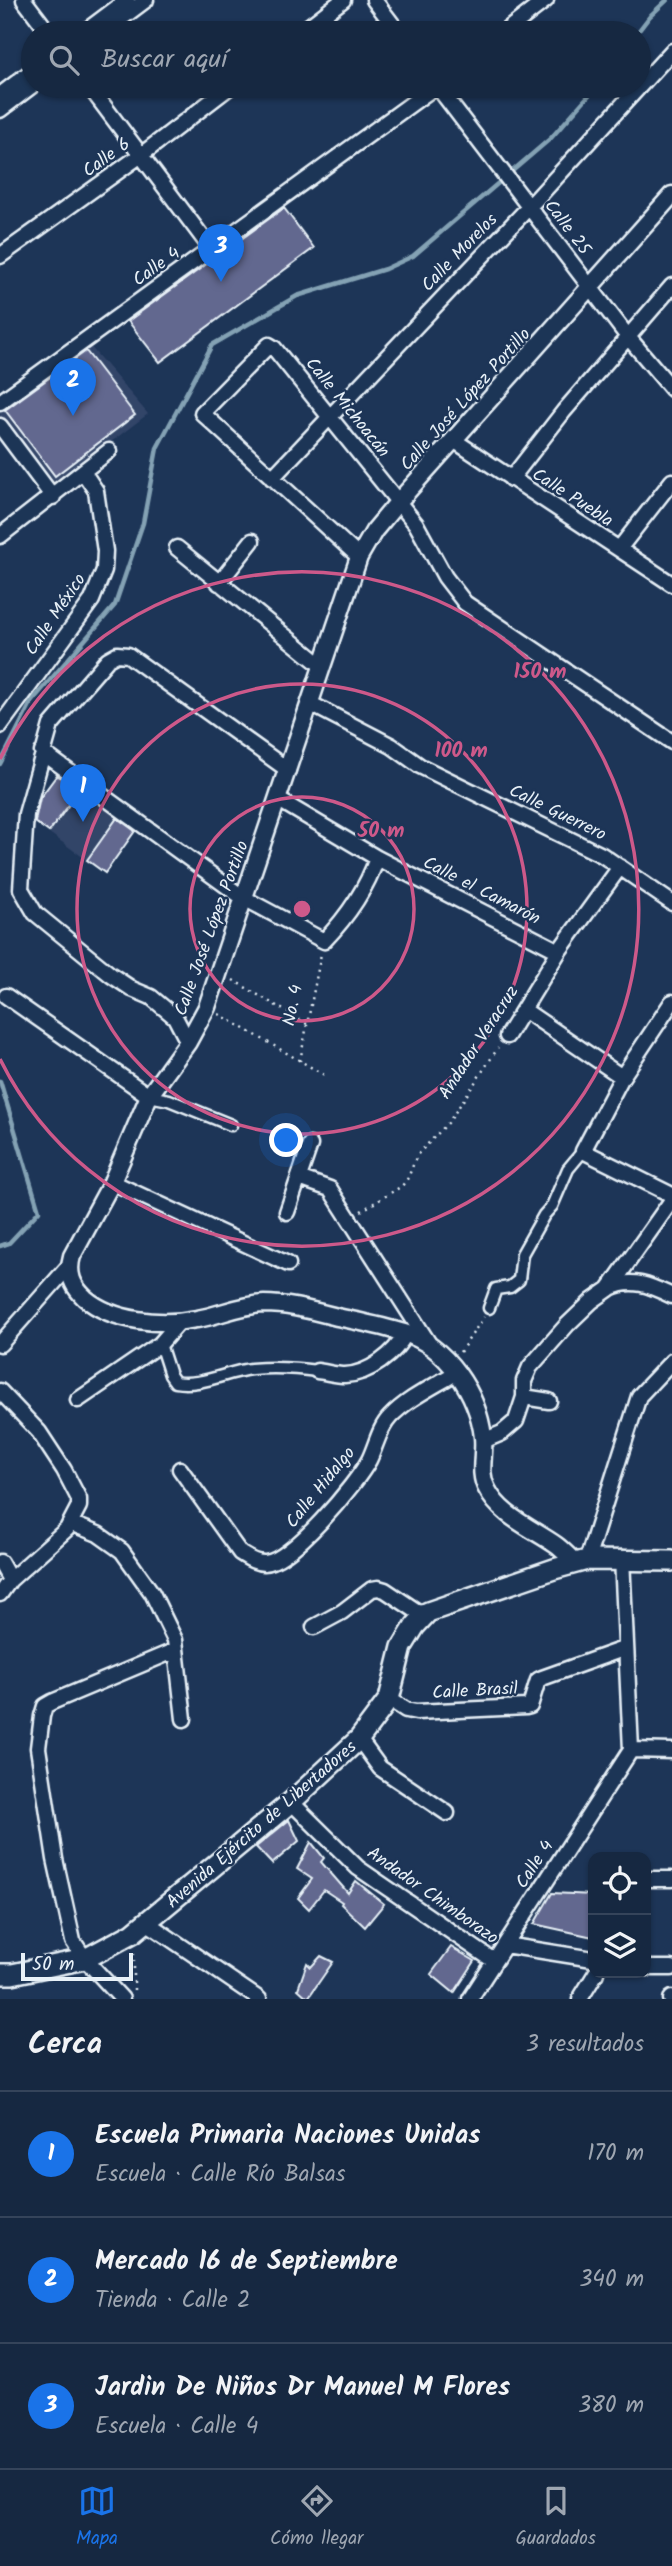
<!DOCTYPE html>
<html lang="es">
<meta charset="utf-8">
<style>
:root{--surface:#162841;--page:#1f3048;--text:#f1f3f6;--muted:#9ea6b1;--line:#35445a;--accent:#1a73e8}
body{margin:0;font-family:Kalam,sans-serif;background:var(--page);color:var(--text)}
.controls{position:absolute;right:21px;bottom:21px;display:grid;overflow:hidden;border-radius:14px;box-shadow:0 2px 5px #0004}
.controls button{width:63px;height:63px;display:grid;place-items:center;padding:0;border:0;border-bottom:2px solid var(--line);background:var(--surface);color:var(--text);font:35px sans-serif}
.scale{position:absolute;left:21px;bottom:18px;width:112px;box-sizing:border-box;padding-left:7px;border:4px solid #e8f1f8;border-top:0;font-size:19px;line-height:24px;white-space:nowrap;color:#e8f1f8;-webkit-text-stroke:5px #1d3557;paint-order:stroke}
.you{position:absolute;left:287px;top:1141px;width:24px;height:24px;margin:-18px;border:5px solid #fff;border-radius:50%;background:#1a73e8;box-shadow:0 0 0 10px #1a73e833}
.badge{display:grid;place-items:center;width:46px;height:46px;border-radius:50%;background:var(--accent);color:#fff;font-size:23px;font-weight:700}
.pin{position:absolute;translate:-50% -58px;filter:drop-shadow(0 2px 4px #0008)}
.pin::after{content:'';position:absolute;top:37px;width:24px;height:21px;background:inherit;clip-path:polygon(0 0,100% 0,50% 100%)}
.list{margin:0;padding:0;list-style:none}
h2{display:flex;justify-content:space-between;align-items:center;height:91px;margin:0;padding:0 28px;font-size:30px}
h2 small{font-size:23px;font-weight:400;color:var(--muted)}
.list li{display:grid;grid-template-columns:46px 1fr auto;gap:21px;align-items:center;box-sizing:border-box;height:126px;padding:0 28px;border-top:2px solid var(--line)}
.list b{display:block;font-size:26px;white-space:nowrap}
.list p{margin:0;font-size:23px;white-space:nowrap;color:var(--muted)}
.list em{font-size:23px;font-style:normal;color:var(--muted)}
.icon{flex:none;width:38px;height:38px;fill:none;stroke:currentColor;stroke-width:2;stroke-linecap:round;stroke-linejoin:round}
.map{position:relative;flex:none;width:672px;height:1999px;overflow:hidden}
.search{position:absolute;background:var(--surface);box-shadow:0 2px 5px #0004;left:21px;right:21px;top:21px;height:77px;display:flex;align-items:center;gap:18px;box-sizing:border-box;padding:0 24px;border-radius:38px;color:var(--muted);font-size:26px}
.sheet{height:469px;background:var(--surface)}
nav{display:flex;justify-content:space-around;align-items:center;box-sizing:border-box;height:98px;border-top:2px solid var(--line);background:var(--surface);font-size:19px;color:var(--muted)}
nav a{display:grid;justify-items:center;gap:4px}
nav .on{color:var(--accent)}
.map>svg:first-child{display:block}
.built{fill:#324468}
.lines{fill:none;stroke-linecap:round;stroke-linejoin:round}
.stream{stroke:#84a2b4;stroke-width:4.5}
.building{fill:#62688f;stroke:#e8f1f8;stroke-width:2}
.pedestrian-casing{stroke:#e8f1f8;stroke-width:15}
.minor-casing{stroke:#e8f1f8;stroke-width:19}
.tertiary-casing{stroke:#e8f1f8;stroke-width:21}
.secondary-casing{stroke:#e8f1f8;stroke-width:24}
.path{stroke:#e8f1f8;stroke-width:2.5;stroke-dasharray:2 5;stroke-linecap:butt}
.pedestrian{stroke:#1d3557;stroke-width:10}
.minor{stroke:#1d3557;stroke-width:14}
.tertiary{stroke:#1d3557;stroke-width:16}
.secondary{stroke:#1d3557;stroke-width:19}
.ring{fill:none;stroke:#cd598a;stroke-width:3.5}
.labels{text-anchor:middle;stroke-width:5;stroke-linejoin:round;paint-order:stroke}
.street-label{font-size:18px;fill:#e8f1f8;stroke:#1d3557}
.centre{fill:#cd598a;stroke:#1d3557;stroke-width:3.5}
.ring-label{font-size:21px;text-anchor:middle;font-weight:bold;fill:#cd598a;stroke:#1d3557;stroke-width:5;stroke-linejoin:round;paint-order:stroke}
</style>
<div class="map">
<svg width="672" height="1999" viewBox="0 0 672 1999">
<rect width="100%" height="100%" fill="#1d3557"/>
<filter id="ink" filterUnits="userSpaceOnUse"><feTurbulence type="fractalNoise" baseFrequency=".0143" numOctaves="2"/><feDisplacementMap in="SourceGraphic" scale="14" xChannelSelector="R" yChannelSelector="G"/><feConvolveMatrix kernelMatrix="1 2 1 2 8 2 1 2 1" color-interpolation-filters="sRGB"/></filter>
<g filter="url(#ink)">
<path class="built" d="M89,345L148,414L53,486L0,419V406Z
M61,770L138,826L105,873L27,817Z"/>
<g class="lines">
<path class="stream" d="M637,33L650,16L667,0
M0,764L32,701L115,605L143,523L157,448L212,345L297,296L385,269L413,256L551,138L597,86
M0,1081L39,1211L9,1243L0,1246"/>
</g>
<path class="building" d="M284,208L314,248L160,362L128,321Z
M86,351L135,415L55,476L5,410Z
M57,775L79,791L49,832L35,822L36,816L40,798Z
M117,818L135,831L105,873L87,860Z
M289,1820L299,1841L272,1864L256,1847Z
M311,1842L324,1858L321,1862L348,1893L356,1881L384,1904L365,1927L341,1904L342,1902L324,1890L309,1909L298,1898L312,1879L297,1869Z
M552,1893L593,1895V1937L534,1924Z
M451,1947L475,1961L454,1993L431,1974Z
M321,1956L333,1962L308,1998L298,1989L307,1963L311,1967Z"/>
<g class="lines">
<defs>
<path id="pedestrian" d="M149,1096L169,1100L231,1125
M489,1308L496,1289L510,1287L519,1280L522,1254L544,1215L552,1206L568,1169L583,1151
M160,1344L170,1375L175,1382C200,1387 226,1372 251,1369C273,1367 295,1368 317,1371"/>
<path id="minor" d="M24,0L49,33
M374,0L399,33
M83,33L127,0
M102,33L146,0
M300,33L343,0
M503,33L546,0
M89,86L212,250
M437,86L628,337L672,389
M0,95L33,70
M0,110L33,85
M0,256L141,155L231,86
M0,402L436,86
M0,426L53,497
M455,441L672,584
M272,478L529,207L672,51
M511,479L564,411L672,286
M0,536L109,451
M177,548L322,666
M619,549L672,481
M359,557L202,413L269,345L274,348L416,524L445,577L465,603L672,742
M219,583L252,541
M311,704L392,746L420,766L602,855L672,903
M0,726L92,600L104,570L105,551L96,491L84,473
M42,752L242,897L324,941C347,917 366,890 377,858
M279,800L377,858L559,951
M6,996L149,1096
M672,1002L622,1077L583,1151L672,1195
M524,1010L622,1077
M507,1036L559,951L620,867
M188,1042L175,1017L151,997L132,989L111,975L35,913L21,889L26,814L51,725L108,659L117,654L128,655L288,770
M299,1178L330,1189L428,1342
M112,1182L288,1264
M287,1212L310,1145
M610,1288C633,1277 651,1286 672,1296
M0,1344L68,1267
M317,1371C326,1372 336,1375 345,1375C369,1374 395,1354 406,1333
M0,1391L39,1432L64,1470L79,1499V1506L67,1529L10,1580L0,1594
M524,1397L549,1401
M78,1400L160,1344L180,1321
M483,1441L502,1433L516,1421L524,1397V1381L530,1367L567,1325L592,1301L609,1289L672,1200
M180,1469L240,1553C247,1557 254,1563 264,1563C290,1564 357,1483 369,1460C376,1446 379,1428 390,1417C408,1398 435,1386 457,1372
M70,1523L98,1534L122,1551L152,1593L175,1640L184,1719
M622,1558L631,1750
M587,1560L639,1396L672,1361
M0,1562L10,1580
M314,1627L342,1612L372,1589L378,1588L385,1590L424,1616
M389,1699L406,1710L416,1712L526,1707L530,1706L538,1680L542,1678L626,1648
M359,1739L380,1768L447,1813
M631,1750L672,1751
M291,1802L358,1868L494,1961
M651,1879H672
M146,1922L259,1999
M505,1945L593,1959
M646,1968H672
M122,1999L85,1959L73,1941L55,1859L38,1748L42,1716L45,1706L52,1702L176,1650
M470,1999L631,1750
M580,1999L596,1973
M671,1999L672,1998"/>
<path id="tertiary" d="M576,1563C569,1557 563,1550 556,1545C532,1528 500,1516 487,1489C478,1473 485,1455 483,1437C478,1394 447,1346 404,1333C382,1326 360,1322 337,1317C313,1311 289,1304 264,1304C240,1305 220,1315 197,1319C162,1326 113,1322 85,1298C72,1286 67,1273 72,1256L112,1182L149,1096L188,1042L207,1007L359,557L374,531L399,501L672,195"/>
<path id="secondary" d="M0,1974H12L85,1959L133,1933L291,1802L359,1739L389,1699L402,1647L415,1626L428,1612L554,1569L587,1560L672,1561"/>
</defs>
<use href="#pedestrian" class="pedestrian-casing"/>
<use href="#minor" class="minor-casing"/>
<use href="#tertiary" class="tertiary-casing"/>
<use href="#secondary" class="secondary-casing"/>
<path class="path" d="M233,980L307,1024
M219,1014L328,1077
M300,1061L321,954
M361,1211L402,1186L408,1178L417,1155L448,1123L498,1048
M460,1352L484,1317
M134,1953V1992"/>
<use href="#pedestrian" class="pedestrian"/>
<use href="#minor" class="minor"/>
<use href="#tertiary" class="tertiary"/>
<use href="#secondary" class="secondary"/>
</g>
</g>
<g class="ring">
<circle cx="302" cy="909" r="112"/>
<circle cx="302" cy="909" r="225"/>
<path d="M0 759A337 337 0 1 1 0 1059"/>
</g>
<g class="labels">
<g class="street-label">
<text transform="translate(106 157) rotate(-36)" y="6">Calle 6</text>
<text transform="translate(568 227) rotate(53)" y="6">Calle 25</text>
<text transform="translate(459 252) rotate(-46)" y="6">Calle Morelos</text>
<text transform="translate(156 266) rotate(-36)" y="6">Calle 4</text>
<text transform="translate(465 399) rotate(-48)" y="6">Calle José López Portillo</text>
<text transform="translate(348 407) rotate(51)" y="6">Calle Michoacán</text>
<text transform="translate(573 497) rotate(33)" y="6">Calle Puebla</text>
<text transform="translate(55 614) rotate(-56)" y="6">Calle México</text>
<text transform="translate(558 812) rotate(26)" y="6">Calle Guerrero</text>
<text transform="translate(482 890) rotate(27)" y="6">Calle el Camarón</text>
<text transform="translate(211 928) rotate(-70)" y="6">Calle José López Portillo</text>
<text transform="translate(292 1005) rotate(-79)" y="6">No. 4</text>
<text transform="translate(478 1042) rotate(-57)" y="6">Andador Veracruz</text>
<text transform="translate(320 1487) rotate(-51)" y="6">Calle Hidalgo</text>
<text transform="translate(475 1690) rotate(-3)" y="6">Calle Brasil</text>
<text transform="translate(261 1824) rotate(-41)" y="6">Avenida Ejército de Libertadores</text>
<text transform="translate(534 1864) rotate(-57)" y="6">Calle 4</text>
<text transform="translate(433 1895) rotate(35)" y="6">Andador Chimborazo</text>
</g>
</g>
<circle cx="302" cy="909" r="10" class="centre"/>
<g class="ring-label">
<text x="540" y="678">150 m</text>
<text x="461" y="757">100 m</text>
<text x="381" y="837">50 m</text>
</g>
</svg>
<div class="controls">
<button><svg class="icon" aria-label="locate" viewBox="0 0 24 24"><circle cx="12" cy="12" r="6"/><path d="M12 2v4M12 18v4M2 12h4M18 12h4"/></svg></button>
<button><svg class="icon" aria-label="layers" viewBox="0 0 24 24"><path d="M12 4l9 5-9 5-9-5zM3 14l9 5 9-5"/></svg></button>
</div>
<div class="scale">50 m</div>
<div class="you"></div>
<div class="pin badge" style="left:83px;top:822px">1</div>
<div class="pin badge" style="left:73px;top:416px">2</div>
<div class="pin badge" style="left:221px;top:282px">3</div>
<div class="search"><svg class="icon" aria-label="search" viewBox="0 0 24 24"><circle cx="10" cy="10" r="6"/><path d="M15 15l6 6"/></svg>Buscar aquí</div>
</div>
<section class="sheet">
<h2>Cerca<small>3 resultados</small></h2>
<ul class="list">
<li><span class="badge">1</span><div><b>Escuela Primaria Naciones Unidas</b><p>Escuela · Calle Río Balsas</p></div><em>170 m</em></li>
<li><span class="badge">2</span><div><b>Mercado 16 de Septiembre</b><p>Tienda · Calle 2</p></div><em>340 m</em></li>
<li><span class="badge">3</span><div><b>Jardin De Niños Dr Manuel M Flores</b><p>Escuela · Calle 4</p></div><em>380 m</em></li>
</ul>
</section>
<nav>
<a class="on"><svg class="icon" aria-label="map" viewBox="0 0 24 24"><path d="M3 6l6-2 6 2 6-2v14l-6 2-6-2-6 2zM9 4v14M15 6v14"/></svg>Mapa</a>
<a><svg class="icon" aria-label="directions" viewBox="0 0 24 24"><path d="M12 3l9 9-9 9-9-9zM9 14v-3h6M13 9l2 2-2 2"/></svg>Cómo llegar</a>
<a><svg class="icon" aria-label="saved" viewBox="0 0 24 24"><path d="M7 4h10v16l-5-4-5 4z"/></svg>Guardados</a>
</nav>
